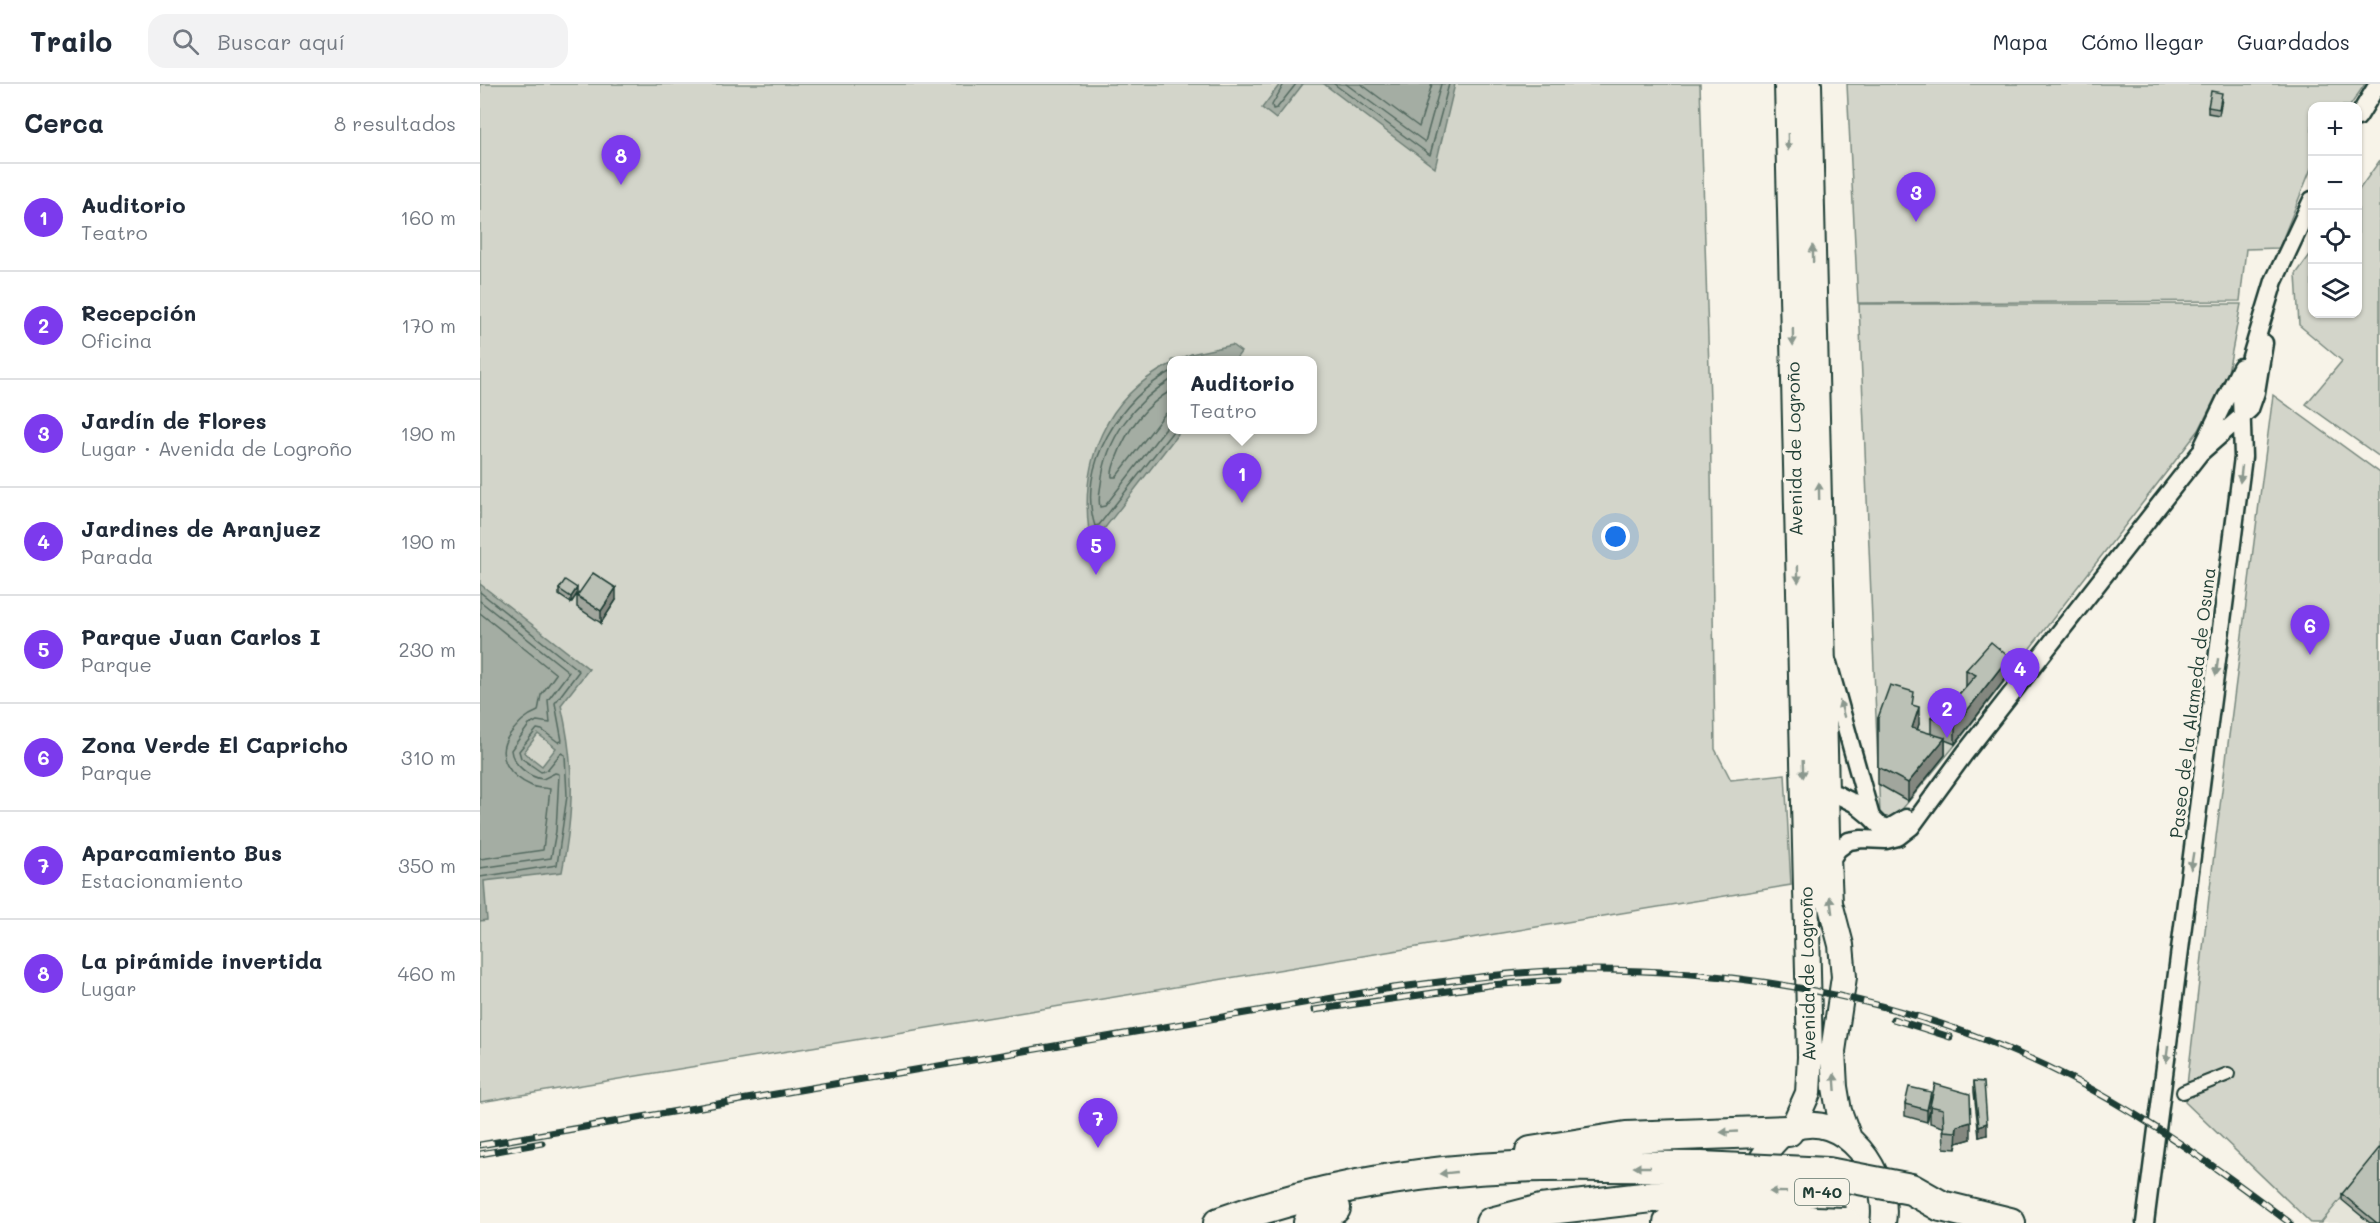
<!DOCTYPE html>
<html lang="es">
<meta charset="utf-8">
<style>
:root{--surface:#fff;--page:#f2f2f3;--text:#1f2937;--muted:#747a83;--line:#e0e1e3;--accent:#7c3aed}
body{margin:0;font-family:Mali,sans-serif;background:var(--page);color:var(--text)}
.controls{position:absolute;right:18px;top:18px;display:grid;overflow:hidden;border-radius:12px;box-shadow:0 2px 4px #0004}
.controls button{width:54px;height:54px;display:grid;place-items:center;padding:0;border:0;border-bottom:2px solid var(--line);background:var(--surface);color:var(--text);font:30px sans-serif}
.you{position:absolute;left:1136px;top:453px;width:21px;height:21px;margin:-15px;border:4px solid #fff;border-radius:50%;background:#1a73e8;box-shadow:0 0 0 9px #1a73e833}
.badge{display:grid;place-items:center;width:39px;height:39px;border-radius:50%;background:var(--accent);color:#fff;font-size:20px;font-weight:700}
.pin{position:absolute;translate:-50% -50px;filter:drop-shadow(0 2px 3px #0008)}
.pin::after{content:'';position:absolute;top:32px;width:21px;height:18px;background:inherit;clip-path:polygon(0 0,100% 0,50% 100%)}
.popup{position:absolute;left:687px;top:272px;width:150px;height:78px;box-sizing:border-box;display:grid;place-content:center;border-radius:12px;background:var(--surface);filter:drop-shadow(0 2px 4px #0005);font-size:20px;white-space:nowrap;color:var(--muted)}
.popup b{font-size:22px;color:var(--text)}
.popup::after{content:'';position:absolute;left:50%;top:100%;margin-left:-12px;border:12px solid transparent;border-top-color:var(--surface)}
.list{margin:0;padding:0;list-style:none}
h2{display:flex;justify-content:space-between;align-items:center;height:78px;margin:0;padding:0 24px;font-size:26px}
h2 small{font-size:20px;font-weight:400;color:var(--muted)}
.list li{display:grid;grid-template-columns:39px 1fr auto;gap:18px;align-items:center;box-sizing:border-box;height:108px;padding:0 24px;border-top:2px solid var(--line)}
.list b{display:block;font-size:22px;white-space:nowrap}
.list p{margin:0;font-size:20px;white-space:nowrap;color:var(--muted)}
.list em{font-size:20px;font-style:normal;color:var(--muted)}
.icon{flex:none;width:33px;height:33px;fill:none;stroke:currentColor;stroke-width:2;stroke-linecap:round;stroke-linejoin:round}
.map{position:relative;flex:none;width:1900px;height:1139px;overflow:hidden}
header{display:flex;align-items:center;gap:36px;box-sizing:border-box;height:84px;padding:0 30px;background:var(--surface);border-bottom:2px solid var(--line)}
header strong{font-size:28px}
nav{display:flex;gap:33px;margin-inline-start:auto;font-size:21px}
.search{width:420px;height:54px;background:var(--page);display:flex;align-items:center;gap:15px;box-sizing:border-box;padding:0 21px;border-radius:18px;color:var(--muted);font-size:22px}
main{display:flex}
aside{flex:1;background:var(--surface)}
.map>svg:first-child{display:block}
.built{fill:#e5e4d9}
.green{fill:#d3d5ca;stroke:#79897f;stroke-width:1.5;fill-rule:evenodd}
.water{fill:#a4ada3;stroke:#6f8077;stroke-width:1.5;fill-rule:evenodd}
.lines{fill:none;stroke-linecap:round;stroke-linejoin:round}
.shore{stroke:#546a60;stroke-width:1.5}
.pedestrian-casing{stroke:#1f3d34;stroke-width:16}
.minor-casing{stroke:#1f3d34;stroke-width:21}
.secondary-casing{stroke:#1f3d34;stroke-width:28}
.motorway-casing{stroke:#1f3d34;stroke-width:34}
.pedestrian{stroke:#f7f3e8;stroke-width:12}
.minor{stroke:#f7f3e8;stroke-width:16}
.secondary{stroke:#f7f3e8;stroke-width:24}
.motorway{stroke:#f7f3e8;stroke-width:30}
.rail-casing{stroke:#1f3d34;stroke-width:7}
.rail{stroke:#f7f3e8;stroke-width:4.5;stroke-dasharray:14;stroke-linecap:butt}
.motorway-bridge-casing{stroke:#1f3d34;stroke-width:34;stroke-linecap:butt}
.motorway-bridge{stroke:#f7f3e8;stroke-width:30}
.wall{fill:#a1a69d;stroke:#1f3d34;stroke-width:1.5}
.shaded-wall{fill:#83877f;stroke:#1f3d34;stroke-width:1.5}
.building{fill:#bbc1b6;stroke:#1f3d34;stroke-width:1.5}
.oneway{fill:#8b988e}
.labels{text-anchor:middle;stroke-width:6;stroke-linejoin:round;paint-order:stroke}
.shield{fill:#f7f3e8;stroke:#60746a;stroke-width:1.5}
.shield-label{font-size:16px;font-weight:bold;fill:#1f3d34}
.street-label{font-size:18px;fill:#1f3d34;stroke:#f7f3e8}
</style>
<header>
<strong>Trailo</strong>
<div class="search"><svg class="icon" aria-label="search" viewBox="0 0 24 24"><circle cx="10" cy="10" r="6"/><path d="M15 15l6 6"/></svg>Buscar aquí</div>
<nav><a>Mapa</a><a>Cómo llegar</a><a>Guardados</a></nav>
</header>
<main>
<aside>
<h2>Cerca<small>8 resultados</small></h2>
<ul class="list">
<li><span class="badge">1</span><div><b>Auditorio</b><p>Teatro</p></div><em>160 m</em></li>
<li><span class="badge">2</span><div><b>Recepción</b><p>Oficina</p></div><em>170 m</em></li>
<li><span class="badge">3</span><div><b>Jardín de Flores</b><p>Lugar · Avenida de Logroño</p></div><em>190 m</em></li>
<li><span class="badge">4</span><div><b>Jardines de Aranjuez</b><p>Parada</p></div><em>190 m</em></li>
<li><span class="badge">5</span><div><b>Parque Juan Carlos I</b><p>Parque</p></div><em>230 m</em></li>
<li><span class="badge">6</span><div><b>Zona Verde El Capricho</b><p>Parque</p></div><em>310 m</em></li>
<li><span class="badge">7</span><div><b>Aparcamiento Bus</b><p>Estacionamiento</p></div><em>350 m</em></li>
<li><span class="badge">8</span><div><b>La pirámide invertida</b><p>Lugar</p></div><em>460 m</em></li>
</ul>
</aside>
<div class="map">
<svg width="1900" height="1139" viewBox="0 0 1900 1139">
<rect width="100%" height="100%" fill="#f7f3e8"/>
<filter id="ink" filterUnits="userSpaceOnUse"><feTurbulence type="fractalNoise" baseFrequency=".0167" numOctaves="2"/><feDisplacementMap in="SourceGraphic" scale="12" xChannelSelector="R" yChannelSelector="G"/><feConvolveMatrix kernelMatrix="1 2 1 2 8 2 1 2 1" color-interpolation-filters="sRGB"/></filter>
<g filter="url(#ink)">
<path class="built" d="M1862,1116L1900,1139H1841Z"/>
<path class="green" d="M0,0H1220L1230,317L1235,665L1251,696L1305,690L1311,801L0,1018ZM692,276H832V346H692Z
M1367,0H1885L1870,22H1832V82L1799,164L1766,165L1760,217L1378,219Z
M1900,76V373L1826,320L1862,277L1819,241L1816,190L1832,168V230H1878V107Z
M1379,220H1761L1748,288L1719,346L1472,665L1414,735L1406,736L1400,730Z
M1793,311L1900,389V1067L1841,1139H1831L1705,1018L1736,753Z"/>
<path class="water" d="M800,0H823L796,35L782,24Z
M844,0H975L955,84Z
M752,261L761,268L755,276H699L711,270Z
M691,280L692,346H701L617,454L609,448C600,377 625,313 691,280Z
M0,500L109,585L81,621C95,681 94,726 82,788L4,797L7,836L0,837ZM58,650L76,664L62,682L44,668Z"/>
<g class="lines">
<path class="shore" d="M804,0L792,21L793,25L797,24L816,0
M854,0L950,71L969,0
M866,0L945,58L961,0
M881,0L939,43L952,0
M692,287C641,313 596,383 615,442L619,441L694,346
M692,295C654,318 626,354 621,400C620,407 618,415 620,423L625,422L692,336
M692,306C664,322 647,345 636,375C634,381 631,387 632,393H636L684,331L692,325
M0,508L99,587L75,619L82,657L78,658L62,646L57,645L39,667L41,674L61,688L67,686L81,669L85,671L87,712L77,781L0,793
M0,517L89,588L68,616L70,639L57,637L49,641L31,666C32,680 50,694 63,695L75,689L79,690L76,747L71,774L0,784
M0,529L76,590L61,611L58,627C45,632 39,639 30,650C13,672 31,693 52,702C58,705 65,703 70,705L63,766L0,775"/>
<defs>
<path id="pedestrian" d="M1703,1008L1748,990"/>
<path id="minor" d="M1878,33L1898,0
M1723,362L1761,283
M1348,579L1391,733L1399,741L1409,744L1426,734
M1337,716L1356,710L1374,719L1391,733
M1348,780L1358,765L1369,757L1382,755L1406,756L1418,753L1431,743L1485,669L1720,369L1770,325L1776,308L1784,259
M1665,1139L1763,373L1761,312L1766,289L1794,197L1832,116"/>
<path id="secondary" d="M1307,0L1330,973L1328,1009L1312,1045
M1329,0L1347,750L1350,819L1361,861L1364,893L1353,967L1355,1003L1359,1027L1369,1054
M1269,1099C1278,1081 1291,1054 1311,1045C1364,1023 1411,1091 1403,1139"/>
<path id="motorway" d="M1051,1068L1146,1053L1308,1047
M1461,1122L1530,1139
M739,1139C833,1105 934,1087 1034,1083C1096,1080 1159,1083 1221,1083
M829,1139L855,1124
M1011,1139L1061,1126L1222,1107
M1189,1139L1223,1134"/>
</defs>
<use href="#pedestrian" class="pedestrian-casing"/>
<use href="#minor" class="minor-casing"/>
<use href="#secondary" class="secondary-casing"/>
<use href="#motorway" class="motorway-casing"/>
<use href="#pedestrian" class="pedestrian"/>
<use href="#minor" class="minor"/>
<use href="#secondary" class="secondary"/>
<use href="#motorway" class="motorway"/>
<defs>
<path id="rail" d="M834,926L1010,901L1078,896
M1413,935L1470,953
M0,1061L905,905C969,897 1034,887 1098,886C1285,884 1472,923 1634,1018C1696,1054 1753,1096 1810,1139
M0,1070L62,1059"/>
</defs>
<use href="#rail" class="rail-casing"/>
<use href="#rail" class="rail"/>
<defs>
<path id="motorway-bridge" d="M1221,1083L1348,1089L1431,1105L1461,1122
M1222,1107L1330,1108
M1223,1134L1365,1139"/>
</defs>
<use href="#motorway-bridge" class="motorway-bridge-casing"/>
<use href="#motorway-bridge" class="motorway-bridge"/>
</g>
<path class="wall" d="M1742,15L1739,31L1728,29V23Z
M79,505L97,510L91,519L79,511Z
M97,512L136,516L121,539L97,523Z
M1486,586L1529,590L1475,660L1465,656V671L1428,717L1398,700V634L1434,622L1439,640L1437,646L1451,650V633L1464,625L1472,618L1486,602Z
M1494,997L1507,1051L1499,1053L1494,1008Z
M1455,1000L1491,1055L1477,1059L1476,1065L1464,1064L1463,1043L1450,1039V1024L1447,1038L1425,1032V1020L1451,1019Z
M1862,1110L1900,1139H1890L1862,1116Z"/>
<path class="shaded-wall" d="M97,504V510L91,519V513Z
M136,504V516L121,539V527Z
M1529,573V590L1475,660V642Z
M1439,623V640L1432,662V644Z
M1465,654V671L1428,717V699Z
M1451,1008V1020L1447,1038V1026Z
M1491,1038V1055L1477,1059L1476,1065L1477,1042Z
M1507,1039V1051L1499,1053V1042Z"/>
<path class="building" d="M1731,7L1742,9L1739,25L1728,23Z
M113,489L136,504L121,527L97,512Z
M85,496L97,504L91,513L79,505Z
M1511,558L1529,573L1475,642L1451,633L1456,623L1464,625L1468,616L1472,618L1496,591L1486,586Z
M1410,601L1434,608L1432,621L1439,623L1432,644L1465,654L1428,699L1398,683V634Z
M1494,997L1504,998L1507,1039L1499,1042Z
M1455,1000L1490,1010L1491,1038L1477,1042L1476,1048L1464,1047L1463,1025L1450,1022Z
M1429,1003L1451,1008L1447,1026L1425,1020Z
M1900,1063V1139H1897L1862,1110Z"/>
<defs><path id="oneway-solid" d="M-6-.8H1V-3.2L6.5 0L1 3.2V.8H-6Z" transform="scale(1.5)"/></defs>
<g class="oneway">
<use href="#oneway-solid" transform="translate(1308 58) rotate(89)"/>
<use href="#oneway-solid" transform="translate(1333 170) rotate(-91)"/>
<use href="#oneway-solid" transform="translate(1313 253) rotate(89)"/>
<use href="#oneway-solid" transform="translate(1761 390) rotate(97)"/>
<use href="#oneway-solid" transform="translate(1339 407) rotate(-91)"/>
<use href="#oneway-solid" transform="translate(1318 490) rotate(89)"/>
<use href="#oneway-solid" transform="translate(1737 583) rotate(97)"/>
<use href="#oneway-solid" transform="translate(1362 625) rotate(-105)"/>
<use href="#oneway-solid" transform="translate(1323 685) rotate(88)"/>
<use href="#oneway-solid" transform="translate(1712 777) rotate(99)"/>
<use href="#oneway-solid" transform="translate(1351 821) rotate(-98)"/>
<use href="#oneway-solid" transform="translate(1687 970) rotate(97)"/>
<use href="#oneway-solid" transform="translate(1355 998) rotate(-94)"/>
<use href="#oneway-solid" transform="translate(1249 1048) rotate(177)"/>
<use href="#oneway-solid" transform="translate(1162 1083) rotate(-180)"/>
<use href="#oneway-solid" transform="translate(968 1089) rotate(174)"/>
<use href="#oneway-solid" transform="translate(1298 1108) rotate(-179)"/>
</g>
</g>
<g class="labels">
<rect class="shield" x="1315" y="1095" width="54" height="26" rx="4.5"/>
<g class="shield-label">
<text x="1342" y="1114">M-40</text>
</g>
<g class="street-label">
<text transform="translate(1315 365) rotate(-91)" y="6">Avenida de Logroño</text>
<text transform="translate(1713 619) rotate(-83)" y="6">Paseo de la Alameda de Osuna</text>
<text transform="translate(1328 890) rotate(-91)" y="6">Avenida de Logroño</text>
</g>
</g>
</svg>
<div class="controls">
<button>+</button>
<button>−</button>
<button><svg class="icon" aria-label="locate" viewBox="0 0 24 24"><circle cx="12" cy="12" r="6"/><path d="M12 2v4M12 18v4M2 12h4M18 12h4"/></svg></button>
<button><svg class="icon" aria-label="layers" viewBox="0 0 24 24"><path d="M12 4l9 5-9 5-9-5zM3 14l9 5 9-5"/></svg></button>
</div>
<div class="you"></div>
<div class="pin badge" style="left:762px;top:419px">1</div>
<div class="popup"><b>Auditorio</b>Teatro</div>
<div class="pin badge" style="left:1467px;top:654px">2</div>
<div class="pin badge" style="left:1436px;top:138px">3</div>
<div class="pin badge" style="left:1540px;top:614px">4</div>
<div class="pin badge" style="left:616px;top:491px">5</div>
<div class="pin badge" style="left:1830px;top:571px">6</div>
<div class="pin badge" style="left:618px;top:1064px">7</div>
<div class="pin badge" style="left:141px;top:101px">8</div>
</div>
</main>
